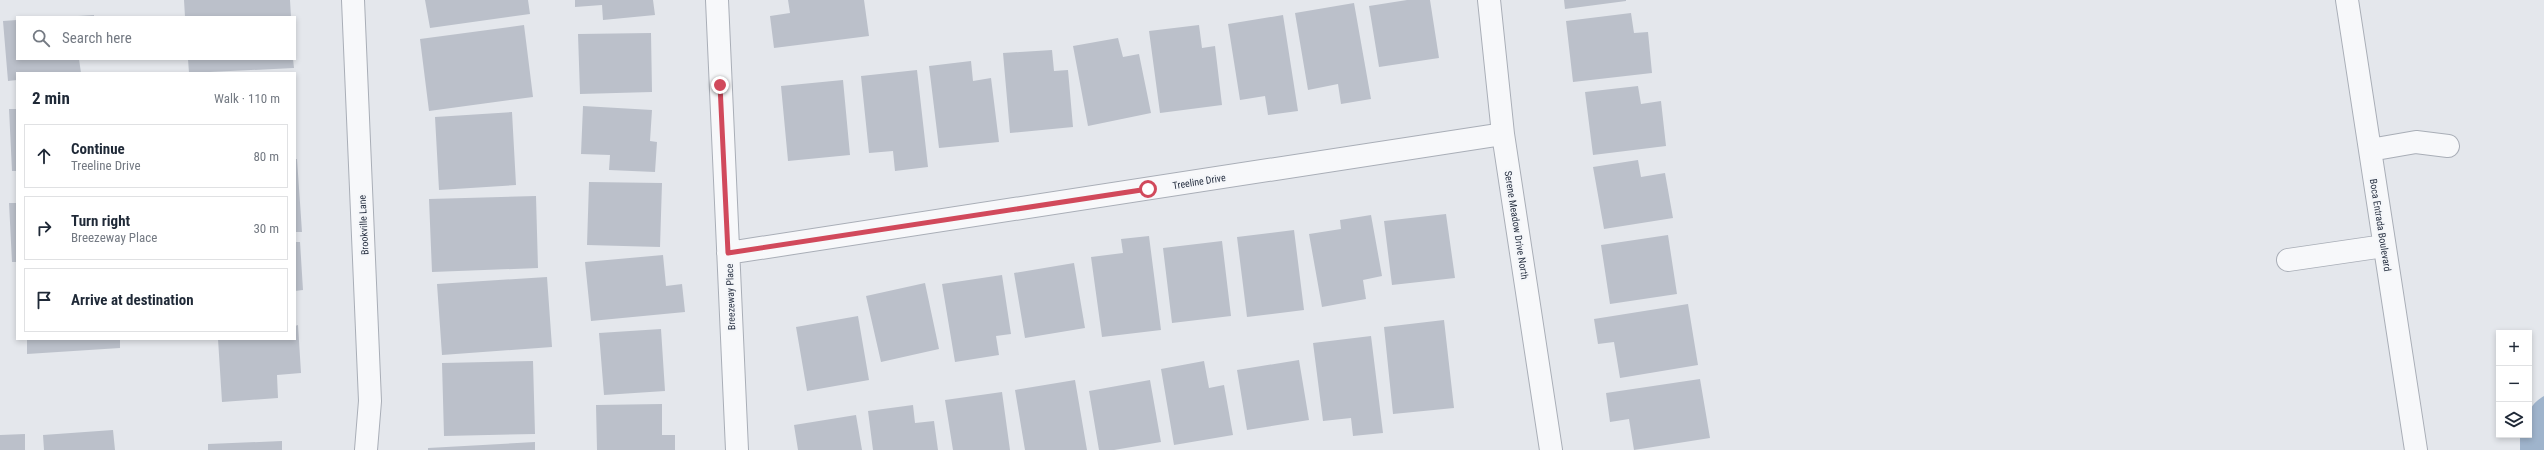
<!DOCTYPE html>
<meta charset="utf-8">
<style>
:root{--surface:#fff;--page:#f2f2f3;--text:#1f2937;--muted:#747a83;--line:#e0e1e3}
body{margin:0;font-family:"Roboto Condensed",sans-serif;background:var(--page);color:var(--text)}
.controls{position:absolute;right:12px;bottom:12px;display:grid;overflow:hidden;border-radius:0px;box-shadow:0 2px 6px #0003}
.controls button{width:36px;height:36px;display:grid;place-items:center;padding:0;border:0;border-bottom:1px solid var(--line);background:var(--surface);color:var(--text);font:20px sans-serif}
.stop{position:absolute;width:12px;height:12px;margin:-9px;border:3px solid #d1495b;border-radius:50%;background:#fff}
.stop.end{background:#d1495b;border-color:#fff;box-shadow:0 1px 4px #0008}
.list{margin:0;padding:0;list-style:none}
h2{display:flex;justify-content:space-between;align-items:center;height:52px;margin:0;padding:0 16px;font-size:17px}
h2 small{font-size:13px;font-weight:400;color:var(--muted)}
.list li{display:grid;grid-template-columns:26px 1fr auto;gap:12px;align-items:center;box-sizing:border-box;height:64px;margin:0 8px 8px;padding:0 8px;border:1px solid var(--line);border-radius:0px}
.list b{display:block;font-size:15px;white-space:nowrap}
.list p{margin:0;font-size:13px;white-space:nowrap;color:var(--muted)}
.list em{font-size:13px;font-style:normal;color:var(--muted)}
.icon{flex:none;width:22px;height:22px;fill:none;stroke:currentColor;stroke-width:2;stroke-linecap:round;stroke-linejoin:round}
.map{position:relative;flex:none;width:2544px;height:450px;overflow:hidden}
.search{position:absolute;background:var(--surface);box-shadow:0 2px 6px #0003;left:16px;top:16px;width:280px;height:44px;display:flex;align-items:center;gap:10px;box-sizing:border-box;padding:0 14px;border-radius:0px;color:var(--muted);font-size:15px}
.panel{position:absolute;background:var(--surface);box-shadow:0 2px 6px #0003;left:16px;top:72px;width:280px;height:268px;border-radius:0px}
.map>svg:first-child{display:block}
.water{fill:#9fb4cc}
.building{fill:#bbc0ca}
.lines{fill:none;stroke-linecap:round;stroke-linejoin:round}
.minor-casing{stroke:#a9aeb7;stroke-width:24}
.minor{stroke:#f7f8fa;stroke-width:22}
.route{stroke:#d1495b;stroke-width:5}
.labels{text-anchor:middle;stroke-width:4;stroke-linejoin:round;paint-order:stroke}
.street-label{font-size:10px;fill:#2b3445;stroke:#f4f6f9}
</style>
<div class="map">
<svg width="2544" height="450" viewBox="0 0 2544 450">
<rect width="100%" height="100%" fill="#e4e7ec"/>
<path class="water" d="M2544,396V450H2520V435H2529C2529,415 2525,408 2544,396Z"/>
<path class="building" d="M184,0H290L291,17H185Z
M425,0H528L530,14L430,28Z
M575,0H653L655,15L603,20L602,5L575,7Z
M788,0H864L869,36L774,48L770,16L790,13Z
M1407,0H1430L1439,58L1379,67L1369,6Z
M1564,0H1626V1L1565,9Z
M1354,3L1371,99L1341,104L1338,84L1308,90L1295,13Z
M1631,13L1634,33L1648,32L1652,73L1573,82L1566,21Z
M94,15V17H78V16Z
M1283,15L1298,111L1268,115L1265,96L1240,100L1228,24Z
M17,20V59H79L81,73H17V80L8,81L3,21Z
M524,25L533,97L429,111L420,39Z
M1199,25L1202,48L1215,46L1222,105L1160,113L1149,31Z
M651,33L652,92L580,94L578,34Z
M1118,38L1123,57L1139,54L1151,113L1088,126L1073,46Z
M1052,50L1054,71L1068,70L1073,127L1010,133L1003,53Z
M188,59H293L294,68L189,73Z
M971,61L973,81L991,78L999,142L939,148L929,66Z
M917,70L928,167L895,171L893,151L869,153L861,76Z
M843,80L850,155L788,161L781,86Z
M1638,86L1641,104L1661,101L1666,146L1593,155L1585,92Z
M583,106L652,110L650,141L657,142L655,172L609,170L610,155L581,154Z
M9,109H17V171H12Z
M512,112L516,185L439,190L435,117Z
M295,159H297L302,232H295Z
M1638,160L1641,177L1665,173L1673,218L1604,229L1593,167Z
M589,182L662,183L660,247L587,245Z
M536,196L538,268L432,272L429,199Z
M9,203H17V262H12Z
M1446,214L1455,278L1392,285L1384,221Z
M1371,215L1382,276L1363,280L1366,299L1322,307L1309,234L1341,229L1340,220Z
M1294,230L1304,310L1247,317L1237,237Z
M1668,235L1677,294L1610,304L1601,245Z
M1149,236L1161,330L1102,337L1091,257L1123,253L1121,239Z
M1222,241L1231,316L1172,323L1163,248Z
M295,242H300L303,290L295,291Z
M663,255L666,286L682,284L685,312L591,321L585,262Z
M1074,263L1085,328L1025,338L1014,273Z
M1002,275L1011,334L996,336L999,355L955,362L942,284Z
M547,277L552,347L442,355L437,284Z
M925,283L939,349L881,362L866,296Z
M1688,304L1698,365L1620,378L1614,342L1598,344L1594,319Z
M858,316L869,380L807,391L796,327Z
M1444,320L1454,408L1393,414L1384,327Z
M298,325L301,373L277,375L278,398L222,402L218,339H295V326Z
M661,329L665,391L604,395L599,333Z
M1371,336L1383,433L1353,436L1351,418L1323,421L1313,343Z
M27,339H120V348L27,354Z
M1299,360L1309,420L1247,430L1237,370Z
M533,361L535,434L444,436L442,363Z
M1204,361L1209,388L1224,385L1233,435L1174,445L1161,369Z
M1700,379L1710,438L1634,450L1629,419L1610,422L1606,393Z
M1075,380L1087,450H1025L1015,390Z
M1150,380L1161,442L1114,450H1099L1089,391Z
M1002,392L1010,450H953L945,400Z
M662,404V435H675V450H597L596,405Z
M913,405L915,423L934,421L938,450H873L868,411Z
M856,415L862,450H798L794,425Z
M113,430L115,450H44L43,435Z
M25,434V450H0V435Z
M282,441V450H208V444Z
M535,442V450H428V448Z"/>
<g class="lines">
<defs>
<path id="minor" d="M353,0L370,401L366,450
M717,0L737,450
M1489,0L1503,134L1551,450
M2347,0L2416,450
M2370,150L2416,142L2448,146
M728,253L1503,134
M2288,260L2384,246"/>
</defs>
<use href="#minor" class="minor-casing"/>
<use href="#minor" class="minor"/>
</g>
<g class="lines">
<path class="route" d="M720,85L728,253L1148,189"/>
</g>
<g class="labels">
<g class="street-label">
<text transform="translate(1199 181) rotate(-9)" y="4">Treeline Drive</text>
<text transform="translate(363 225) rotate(-93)" y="4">Brookville Lane</text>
<text transform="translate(1517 225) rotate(81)" y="4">Serene Meadow Drive North</text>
<text transform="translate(2381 225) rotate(81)" y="4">Boca Entrada Boulevard</text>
<text transform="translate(730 297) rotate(-92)" y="4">Breezeway Place</text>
</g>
</g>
</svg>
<div class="controls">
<button>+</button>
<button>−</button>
<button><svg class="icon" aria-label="layers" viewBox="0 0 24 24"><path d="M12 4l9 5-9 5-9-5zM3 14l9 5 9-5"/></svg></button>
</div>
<div class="stop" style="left:1148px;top:189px"></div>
<div class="stop end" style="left:720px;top:85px"></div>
<div class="search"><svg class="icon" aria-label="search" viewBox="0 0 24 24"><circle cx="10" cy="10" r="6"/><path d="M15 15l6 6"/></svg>Search here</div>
<section class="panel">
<h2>2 min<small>Walk · 110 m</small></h2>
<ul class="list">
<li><svg class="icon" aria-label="ahead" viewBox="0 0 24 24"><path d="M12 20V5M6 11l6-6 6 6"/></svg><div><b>Continue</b><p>Treeline Drive</p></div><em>80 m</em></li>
<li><svg class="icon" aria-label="right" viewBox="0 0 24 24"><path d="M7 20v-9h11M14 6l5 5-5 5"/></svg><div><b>Turn right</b><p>Breezeway Place</p></div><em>30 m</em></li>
<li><svg class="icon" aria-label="arrive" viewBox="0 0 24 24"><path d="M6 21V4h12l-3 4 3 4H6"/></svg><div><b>Arrive at destination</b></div></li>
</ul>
</section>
</div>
